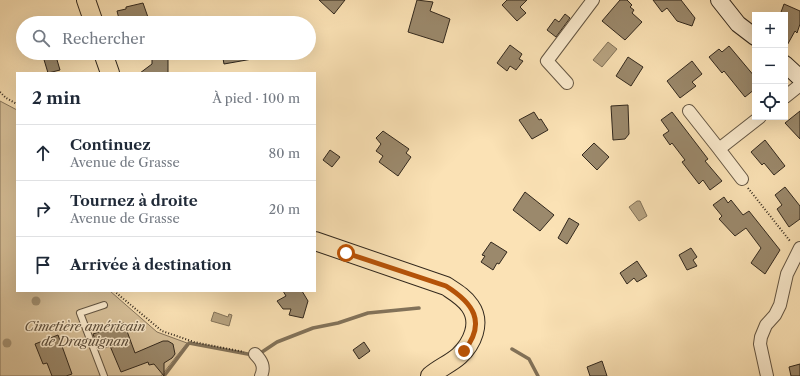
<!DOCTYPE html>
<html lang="fr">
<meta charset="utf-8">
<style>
:root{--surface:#fff;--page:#f6f6f7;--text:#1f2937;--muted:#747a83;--line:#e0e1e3}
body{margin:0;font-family:"Libre Caslon Text",serif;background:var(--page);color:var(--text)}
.controls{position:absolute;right:12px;top:12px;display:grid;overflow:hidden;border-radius:0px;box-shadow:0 4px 16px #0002}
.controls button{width:36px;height:36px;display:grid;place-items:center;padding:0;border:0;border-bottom:1px solid var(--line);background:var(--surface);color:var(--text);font:20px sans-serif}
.stop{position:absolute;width:12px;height:12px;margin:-9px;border:3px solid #b45309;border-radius:50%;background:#fff}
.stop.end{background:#b45309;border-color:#fff;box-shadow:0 1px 4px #0008}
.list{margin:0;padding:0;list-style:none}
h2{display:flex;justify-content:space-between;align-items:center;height:52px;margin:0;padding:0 16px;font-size:17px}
h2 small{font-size:13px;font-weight:400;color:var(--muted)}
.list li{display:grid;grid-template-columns:26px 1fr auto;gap:12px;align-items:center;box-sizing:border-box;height:56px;padding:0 16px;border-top:1px solid var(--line)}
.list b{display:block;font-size:15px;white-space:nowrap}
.list p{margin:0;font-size:13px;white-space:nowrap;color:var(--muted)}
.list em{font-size:13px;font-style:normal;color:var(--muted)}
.icon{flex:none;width:22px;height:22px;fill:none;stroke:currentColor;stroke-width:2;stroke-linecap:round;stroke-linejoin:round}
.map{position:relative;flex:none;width:800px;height:376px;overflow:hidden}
.search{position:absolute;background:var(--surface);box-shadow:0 4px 16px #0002;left:16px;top:16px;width:300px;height:44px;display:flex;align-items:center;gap:10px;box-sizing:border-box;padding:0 14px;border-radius:22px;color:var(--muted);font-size:15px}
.panel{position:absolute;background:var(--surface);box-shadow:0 4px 16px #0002;left:16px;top:72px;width:300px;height:220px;border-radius:0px}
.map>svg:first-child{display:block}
.green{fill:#d9c29b;stroke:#86755c}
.water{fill:#b7a381;stroke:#827259}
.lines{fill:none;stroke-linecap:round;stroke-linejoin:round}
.stream{stroke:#827259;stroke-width:3.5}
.building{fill:#9b896c;stroke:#32281d}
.lane-casing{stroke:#645643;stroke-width:8}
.street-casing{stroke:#645643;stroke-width:14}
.secondary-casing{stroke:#32281d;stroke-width:18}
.primary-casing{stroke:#32281d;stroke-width:20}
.path{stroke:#32281d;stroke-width:2;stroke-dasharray:1 2;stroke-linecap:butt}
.lane{stroke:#fceccf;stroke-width:6}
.street{stroke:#fceccf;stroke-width:12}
.secondary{stroke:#fceccf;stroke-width:16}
.primary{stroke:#fbe2b5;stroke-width:18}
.tree{fill:#a49172}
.route{stroke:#b45309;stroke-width:5}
.labels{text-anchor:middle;stroke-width:3;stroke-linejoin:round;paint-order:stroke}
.park-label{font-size:13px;font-style:italic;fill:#5c4e3c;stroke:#fceccf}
</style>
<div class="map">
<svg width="800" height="376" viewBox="0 0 800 376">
<rect width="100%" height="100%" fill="#fbe2b5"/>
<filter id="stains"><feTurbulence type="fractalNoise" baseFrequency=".005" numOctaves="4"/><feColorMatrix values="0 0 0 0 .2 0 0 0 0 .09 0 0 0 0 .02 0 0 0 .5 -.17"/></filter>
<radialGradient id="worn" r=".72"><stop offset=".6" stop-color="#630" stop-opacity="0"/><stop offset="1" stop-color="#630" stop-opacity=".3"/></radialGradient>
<path class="green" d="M0,101L17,110V291H110L157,332L187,343L161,376H0Z"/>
<path class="water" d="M608,42L617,49L602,67L593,60Z
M637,201H640L647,216L639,221L629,207Z
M214,312L228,317L229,314L232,315L229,326L211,321Z"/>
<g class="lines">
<path class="stream" d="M512,349L529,359L538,376
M259,354L277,342L313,328L338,323L368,313L419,308
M164,376L189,343L253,355"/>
</g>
<path class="building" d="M319,0H345L334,14Z
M417,0L433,2L430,11L450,19L443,43L408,32Z
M507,0H527L520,7L526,13L517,21L502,5Z
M620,0H627L632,5L630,7L634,10L632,13L642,22L625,40L602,21Z
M653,0H681L695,18L692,26L677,21L667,8L662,12Z
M143,3L150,23H120L117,11L126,9V7Z
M784,4L800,11V24L797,33L795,31L785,49V15H780Z
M565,14L570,18L556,37L547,30L555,19L559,22Z
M510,45L522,54L519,59L523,61L516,70L510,66L507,71L497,63Z
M729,46L755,77V89L745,97L724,71L722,73L709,57L719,49L722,52Z
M42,53H55L60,70L48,73Z
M222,53H258V58L224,64Z
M152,57H168V73H140L152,64Z
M628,57L643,67L631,86L616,76Z
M692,61L702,74L692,82L696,86L680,98L667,81Z
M628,105L629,134L625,139L613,140L611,106Z
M800,111V139L785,123Z
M534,112L539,120L541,119L548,130L532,139L519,120Z
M672,112L708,159L705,161L722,181L710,190L703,180L699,184L682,162L685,160L672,143L670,145L663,135L669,131L661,120Z
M383,131L409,149L406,153L411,157L398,176L379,162L383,156L376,151L381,144L376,138Z
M765,140L785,166L774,175L764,163L762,165L751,152Z
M594,143L609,157L597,170L582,155Z
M330,150L340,157L332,167L323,160Z
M785,187L800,206V219L789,227L777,209L782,205L775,195Z
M525,192L554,215L540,231L513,210Z
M724,197L728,203L731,200L743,215L749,211L780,250L765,274L751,263L761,248L746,228L735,236L719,219L722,216L713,205Z
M569,218L579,224L567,244L558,238Z
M491,242L507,252L499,264L497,263L493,270L481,262L485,256L482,255Z
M691,248L697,257L693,260L697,266L687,270L679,255Z
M637,261L647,276L637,282L634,278L627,284L620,273Z
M283,291H302L308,301L303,318L289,315L291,309H283L277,301L286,296Z
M124,323L135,353L163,341H168L173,344L175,354L172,358L164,363V376L154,364L149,365L148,362L121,372L110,346L99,350L93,334Z
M58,335L72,374L66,376H52L47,363L43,364L35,344Z
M364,342L370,351L359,359L353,350Z
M602,361L607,376H590L587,367Z
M800,364V376H791L789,367Z"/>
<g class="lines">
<defs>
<path id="lane" d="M104,376L80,313L104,305"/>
<path id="street" d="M567,83L547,61L593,0
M785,97L800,85
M689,111L719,149L760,117
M719,149L742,179
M255,354C262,361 265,367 261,376
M767,376L760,344L761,337L766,325L775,315L780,305L787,274L800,248"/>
<path id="secondary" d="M719,0L738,24L755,37
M785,64L800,78"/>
<path id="primary" d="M86,0L94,23
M103,53L110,73
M315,241L446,286C455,292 464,297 470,306C482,323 472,344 459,356C450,364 439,368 430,376"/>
</defs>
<use href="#lane" class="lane-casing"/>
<use href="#street" class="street-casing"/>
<use href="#secondary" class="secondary-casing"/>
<use href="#primary" class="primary-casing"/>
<path class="path" d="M0,92L6,98L17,104
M748,188L790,241
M114,291L162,331L194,342L244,352"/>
<use href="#lane" class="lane"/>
<use href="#street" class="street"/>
<use href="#secondary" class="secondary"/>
<use href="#primary" class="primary"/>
</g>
<g class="tree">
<circle cx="36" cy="301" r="4.5"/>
<circle cx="7" cy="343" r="4.5"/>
</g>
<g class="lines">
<path class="route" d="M346,253L446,286C473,303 487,322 464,351"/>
</g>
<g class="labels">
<g class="park-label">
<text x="85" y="331">Cimetière américain<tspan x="85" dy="15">de Draguignan</tspan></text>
</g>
</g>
<rect width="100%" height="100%" filter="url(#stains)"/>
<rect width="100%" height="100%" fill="url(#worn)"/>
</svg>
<div class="controls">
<button>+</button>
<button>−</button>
<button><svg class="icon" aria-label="locate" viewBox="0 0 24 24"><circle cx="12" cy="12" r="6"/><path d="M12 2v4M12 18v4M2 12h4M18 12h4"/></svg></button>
</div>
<div class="stop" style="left:346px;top:253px"></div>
<div class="stop end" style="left:464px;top:351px"></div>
<div class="search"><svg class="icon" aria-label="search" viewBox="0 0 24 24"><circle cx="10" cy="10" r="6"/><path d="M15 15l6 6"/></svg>Rechercher</div>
<section class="panel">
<h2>2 min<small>À pied · 100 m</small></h2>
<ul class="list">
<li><svg class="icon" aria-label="ahead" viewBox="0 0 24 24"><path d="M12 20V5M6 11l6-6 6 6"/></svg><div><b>Continuez</b><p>Avenue de Grasse</p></div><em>80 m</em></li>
<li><svg class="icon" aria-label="right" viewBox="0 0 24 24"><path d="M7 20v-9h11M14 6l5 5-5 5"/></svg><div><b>Tournez à droite</b><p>Avenue de Grasse</p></div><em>20 m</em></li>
<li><svg class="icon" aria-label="arrive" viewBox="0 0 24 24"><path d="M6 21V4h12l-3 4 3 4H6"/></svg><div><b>Arrivée à destination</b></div></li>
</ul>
</section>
</div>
